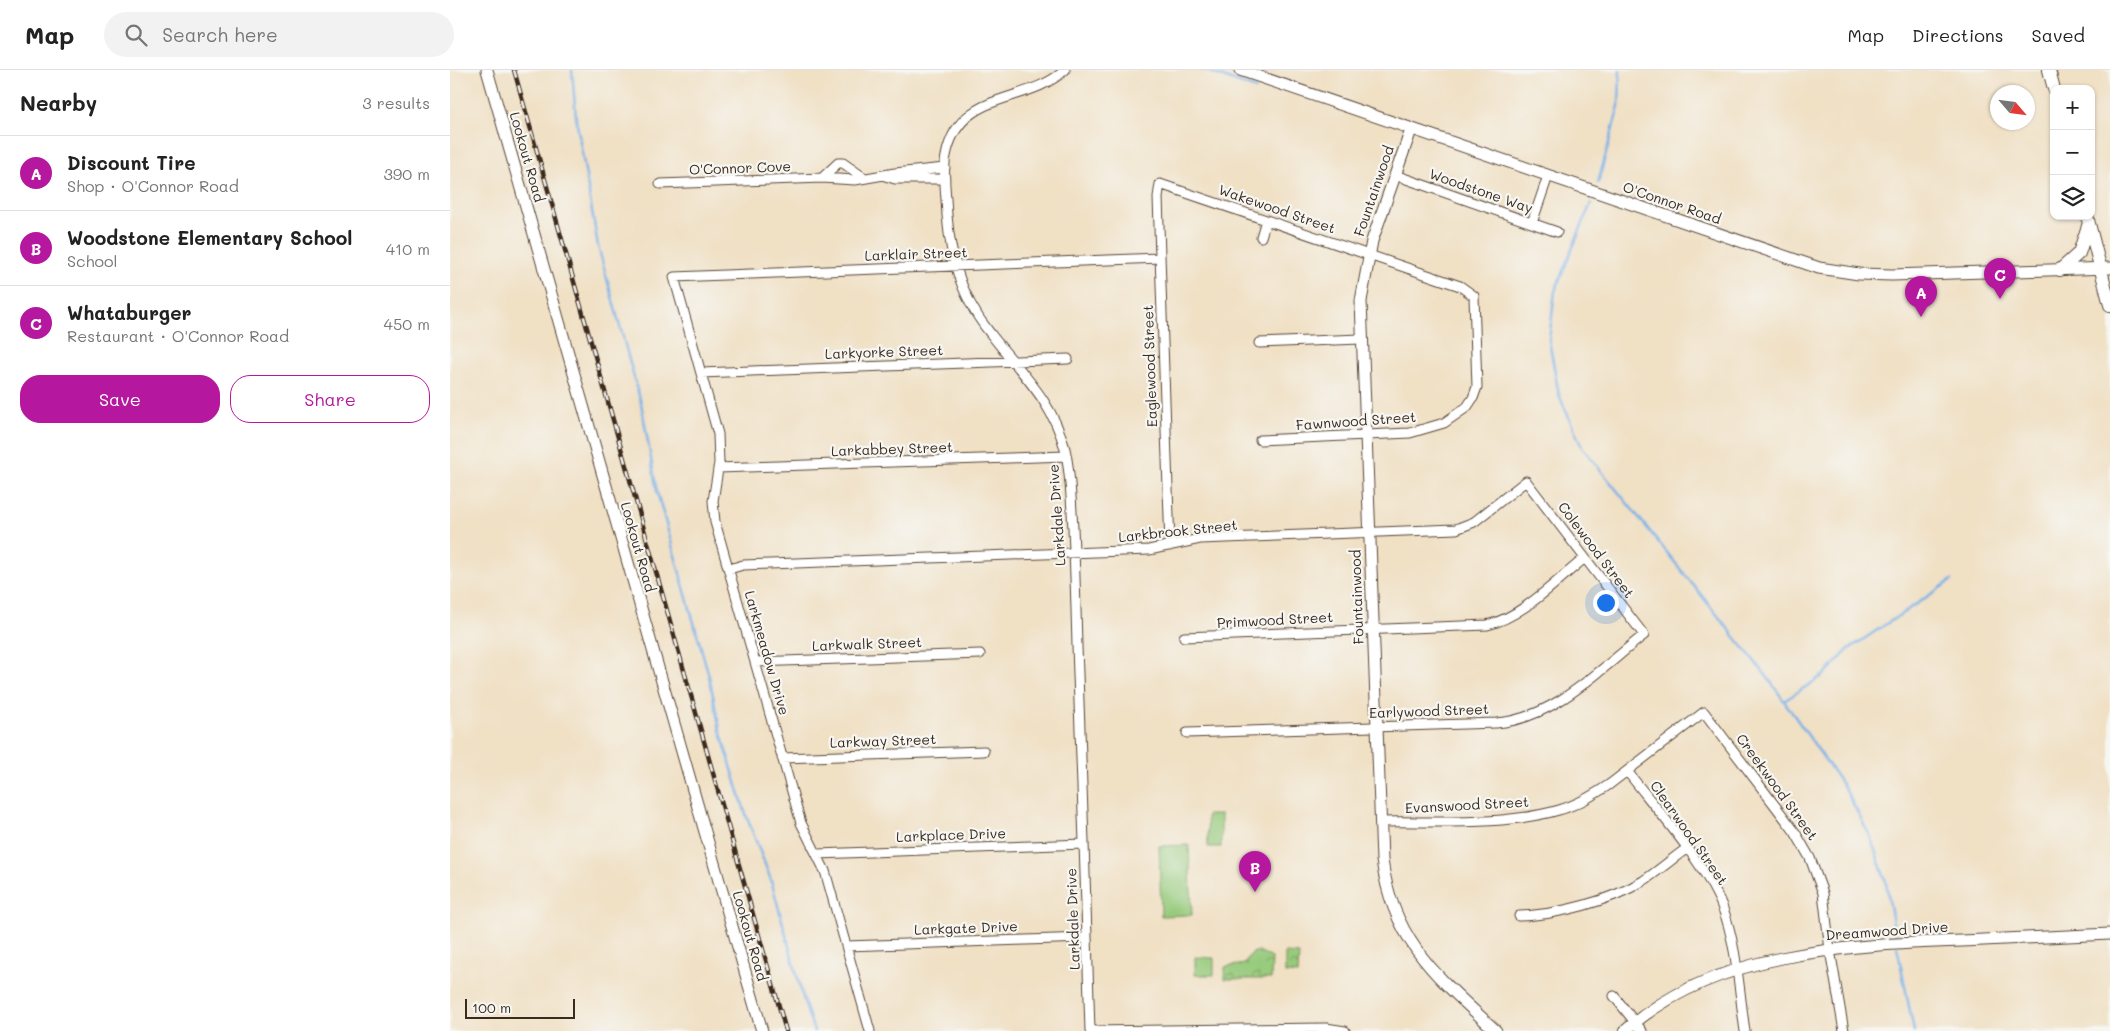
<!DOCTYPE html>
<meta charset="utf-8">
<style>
:root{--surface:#fff;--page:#f2f2f2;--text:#222;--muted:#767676;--line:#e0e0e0;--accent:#b5179e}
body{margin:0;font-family:Mali,sans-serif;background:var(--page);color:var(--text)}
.controls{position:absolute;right:15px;top:15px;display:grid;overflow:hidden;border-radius:10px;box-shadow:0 1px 4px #0004}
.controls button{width:45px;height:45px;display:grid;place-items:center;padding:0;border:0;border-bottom:1px solid var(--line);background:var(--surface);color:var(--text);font:25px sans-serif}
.compass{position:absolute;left:1540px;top:15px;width:45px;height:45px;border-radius:50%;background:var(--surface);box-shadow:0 1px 4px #0004;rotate:118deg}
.scale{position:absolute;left:15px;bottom:12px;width:110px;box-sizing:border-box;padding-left:5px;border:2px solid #3b2a1e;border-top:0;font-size:14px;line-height:18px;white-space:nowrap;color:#3b2a1e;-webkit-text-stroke:4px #f6f6f2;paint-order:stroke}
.you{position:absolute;left:1155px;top:532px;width:18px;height:18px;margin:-12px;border:4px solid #fff;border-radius:50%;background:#1a73e8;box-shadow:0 0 0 8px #1a73e833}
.badge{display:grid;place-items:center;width:32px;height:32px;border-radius:50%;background:var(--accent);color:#fff;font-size:16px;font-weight:700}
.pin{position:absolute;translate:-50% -41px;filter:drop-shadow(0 1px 2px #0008)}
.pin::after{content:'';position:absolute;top:26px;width:18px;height:15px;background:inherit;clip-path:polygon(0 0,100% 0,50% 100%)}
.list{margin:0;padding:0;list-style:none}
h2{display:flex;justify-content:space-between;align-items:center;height:65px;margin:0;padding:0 20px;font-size:21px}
h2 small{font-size:16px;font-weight:400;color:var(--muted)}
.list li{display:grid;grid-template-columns:32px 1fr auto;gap:15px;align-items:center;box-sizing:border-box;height:75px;padding:0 20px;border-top:1px solid var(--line)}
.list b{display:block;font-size:19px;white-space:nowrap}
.list p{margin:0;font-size:16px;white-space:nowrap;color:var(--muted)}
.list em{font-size:16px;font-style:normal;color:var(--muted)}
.actions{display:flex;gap:10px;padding:15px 20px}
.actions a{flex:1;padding:11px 0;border:1px solid var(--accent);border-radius:20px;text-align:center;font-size:18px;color:var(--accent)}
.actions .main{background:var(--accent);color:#fff}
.icon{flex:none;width:28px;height:28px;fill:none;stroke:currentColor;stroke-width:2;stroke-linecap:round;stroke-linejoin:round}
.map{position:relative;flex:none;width:1660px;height:961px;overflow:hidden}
header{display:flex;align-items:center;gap:30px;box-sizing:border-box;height:70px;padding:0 25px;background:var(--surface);border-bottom:1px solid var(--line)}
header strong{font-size:24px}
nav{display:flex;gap:28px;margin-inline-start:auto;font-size:18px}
.search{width:350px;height:45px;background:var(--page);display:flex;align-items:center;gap:12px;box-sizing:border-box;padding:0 18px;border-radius:28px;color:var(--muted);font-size:19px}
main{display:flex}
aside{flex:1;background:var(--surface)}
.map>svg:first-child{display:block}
.park{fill:url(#park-crowns);stroke:#687a4c}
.pitch{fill:#96ca7b;stroke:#687a4c}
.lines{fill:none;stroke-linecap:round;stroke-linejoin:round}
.stream{stroke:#78b1e8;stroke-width:2.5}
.street-casing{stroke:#564537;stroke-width:11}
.secondary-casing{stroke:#564537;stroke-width:13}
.primary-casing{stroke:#564537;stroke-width:14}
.street{stroke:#fff;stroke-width:9}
.secondary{stroke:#fff;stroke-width:11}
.primary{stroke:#fff;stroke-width:12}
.rail-casing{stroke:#3b2a1e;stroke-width:4.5}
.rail{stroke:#f6f6f2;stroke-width:2.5;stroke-dasharray:8;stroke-linecap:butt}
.labels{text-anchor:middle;stroke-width:4.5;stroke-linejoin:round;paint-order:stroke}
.street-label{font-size:14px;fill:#3b2a1e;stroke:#f6f6f2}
</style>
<header>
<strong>Map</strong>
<div class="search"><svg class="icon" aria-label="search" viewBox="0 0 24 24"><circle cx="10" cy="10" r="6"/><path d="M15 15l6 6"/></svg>Search here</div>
<nav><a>Map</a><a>Directions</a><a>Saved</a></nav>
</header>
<main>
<aside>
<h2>Nearby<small>3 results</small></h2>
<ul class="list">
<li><span class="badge">A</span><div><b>Discount Tire</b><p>Shop · O'Connor Road</p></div><em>390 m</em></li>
<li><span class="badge">B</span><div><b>Woodstone Elementary School</b><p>School</p></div><em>410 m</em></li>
<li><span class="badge">C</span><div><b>Whataburger</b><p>Restaurant · O'Connor Road</p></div><em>450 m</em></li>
</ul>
<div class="actions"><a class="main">Save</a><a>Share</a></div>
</aside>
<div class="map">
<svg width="1660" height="961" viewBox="0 0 1660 961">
<defs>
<pattern id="park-crowns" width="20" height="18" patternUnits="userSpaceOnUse" patternTransform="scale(1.25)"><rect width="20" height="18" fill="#96ca7b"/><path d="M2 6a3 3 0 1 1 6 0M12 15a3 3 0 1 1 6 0" fill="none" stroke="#7ca464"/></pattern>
</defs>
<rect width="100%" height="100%" fill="#f6f6f2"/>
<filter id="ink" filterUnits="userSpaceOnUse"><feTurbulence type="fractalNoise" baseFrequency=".02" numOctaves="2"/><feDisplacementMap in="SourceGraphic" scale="10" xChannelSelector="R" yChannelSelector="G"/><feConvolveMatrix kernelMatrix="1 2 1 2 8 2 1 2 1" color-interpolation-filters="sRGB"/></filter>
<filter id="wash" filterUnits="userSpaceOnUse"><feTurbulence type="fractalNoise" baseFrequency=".0096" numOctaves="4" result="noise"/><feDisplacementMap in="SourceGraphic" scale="20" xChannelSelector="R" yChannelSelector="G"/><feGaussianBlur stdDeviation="1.12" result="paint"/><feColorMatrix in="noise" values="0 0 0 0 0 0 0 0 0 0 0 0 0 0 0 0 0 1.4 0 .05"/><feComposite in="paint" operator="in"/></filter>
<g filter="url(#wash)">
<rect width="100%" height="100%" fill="#f0e0c4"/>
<path class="park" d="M804,882H811L822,888L821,909H775V897L795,894L798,887Z
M835,883L849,884L848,904L835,903Z
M745,887L764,888V905H745Z"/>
<path class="pitch" d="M757,745H771V777H758Z
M739,775L742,845L711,846L709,776Z"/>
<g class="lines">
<path class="stream" d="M122,0L126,48L148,176L191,333L207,422L259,606L270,660L296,745L321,810L355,935L364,961
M754,0L806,19
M1148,113L1169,36L1170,0
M1141,133L1105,221L1099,270L1109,325L1132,377L1318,608L1394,717L1420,766L1436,812L1446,871
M1334,631L1374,605L1399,579L1502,510
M1447,877L1464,961"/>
</g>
</g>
<g filter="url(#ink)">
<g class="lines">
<defs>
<path id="street" d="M615,0C575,36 509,19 496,86C493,100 495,115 496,129C498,178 508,224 540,263C569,301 602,329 615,379C621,405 621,431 623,458C625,497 626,537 627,576C632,704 636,833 640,961
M945,105L1107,162
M435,106L445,109H495
M372,108L388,93H393L413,107
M210,114L372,108L405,110L445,103L495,98
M1082,153L1098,106
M811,167L816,150
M809,273L911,269
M251,303L618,289
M268,398L616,386
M720,476L708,127L710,114L1010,216L1024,226L1027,317L1023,328L1017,337L994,353L960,363L810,370
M279,499L293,495L699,480L750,469L1006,459L1024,452L1076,411L1194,565C1150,599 1104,649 1046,653L737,663
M734,567L1037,555C1071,548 1107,510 1135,488
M305,592L530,584
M332,688L534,681
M1177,701C1207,740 1254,792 1272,836C1287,875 1289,921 1295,961
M930,752C987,751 1054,756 1109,740C1127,735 1144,725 1160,714L1254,642L1345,762L1360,788L1373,823L1380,880L1394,961
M368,784L634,774
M1069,846C1107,845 1160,831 1193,811C1208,801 1222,789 1236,779
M396,876L637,868
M1164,926L1192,961
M420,961L375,801L351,753L265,452L263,431L269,393L268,364L224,207L710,188
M641,961L876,958L895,961"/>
<path id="secondary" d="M37,0L312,961
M790,0L1369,198L1409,204L1442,205L1660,198
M961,60L922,171L911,231L932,790C943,873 989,908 1046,961
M1175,961C1263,881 1399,875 1512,871C1561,869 1611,866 1660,864"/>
<path id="primary" d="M1599,0L1604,19
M1637,146L1660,235
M1610,200L1629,183L1638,156"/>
</defs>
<use href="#street" class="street-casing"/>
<use href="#secondary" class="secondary-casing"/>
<use href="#primary" class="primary-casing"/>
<use href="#street" class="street"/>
<use href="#secondary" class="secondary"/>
<use href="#primary" class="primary"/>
<defs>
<path id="rail" d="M64,0L336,961"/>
</defs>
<use href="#rail" class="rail-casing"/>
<use href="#rail" class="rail"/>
</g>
</g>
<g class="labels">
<g class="street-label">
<text transform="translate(77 87) rotate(74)" y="5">Lookout Road</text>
<text transform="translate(290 98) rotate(-2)" y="5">O'Connor Cove</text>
<text transform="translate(924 121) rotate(-71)" y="5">Fountainwood</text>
<text transform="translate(1031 121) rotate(19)" y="5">Woodstone Way</text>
<text transform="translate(1222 133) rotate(19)" y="5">O'Connor Road</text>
<text transform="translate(827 139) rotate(19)" y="5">Wakewood Street</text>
<text transform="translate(466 184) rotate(-2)" y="5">Larklair Street</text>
<text transform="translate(434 282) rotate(-2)" y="5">Larkyorke Street</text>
<text transform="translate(700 296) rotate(-92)" y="5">Eaglewood Street</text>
<text transform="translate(906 351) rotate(-4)" y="5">Fawnwood Street</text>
<text transform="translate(442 379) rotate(-2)" y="5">Larkabbey Street</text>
<text transform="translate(607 445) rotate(-94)" y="5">Larkdale Drive</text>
<text transform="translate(728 461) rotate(-6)" y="5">Larkbrook Street</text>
<text transform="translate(188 477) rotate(74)" y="5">Lookout Road</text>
<text transform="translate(1146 480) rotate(53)" y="5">Colewood Street</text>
<text transform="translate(907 527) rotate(-92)" y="5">Fountainwood</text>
<text transform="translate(825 550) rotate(-3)" y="5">Primwood Street</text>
<text transform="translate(417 574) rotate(-2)" y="5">Larkwalk Street</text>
<text transform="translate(317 583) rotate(74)" y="5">Larkmeadow Drive</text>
<text transform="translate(979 641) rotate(-2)" y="5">Earlywood Street</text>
<text transform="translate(433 671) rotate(-2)" y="5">Larkway Street</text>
<text transform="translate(1327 717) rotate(54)" y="5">Creekwood Street</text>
<text transform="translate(1017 735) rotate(-3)" y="5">Evanswood Street</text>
<text transform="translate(1239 763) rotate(55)" y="5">Clearwood Street</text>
<text transform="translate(501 765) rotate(-2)" y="5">Larkplace Drive</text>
<text transform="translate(623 849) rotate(-92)" y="5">Larkdale Drive</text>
<text transform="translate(516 858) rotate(-2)" y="5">Larkgate Drive</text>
<text transform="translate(1437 861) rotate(-4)" y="5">Dreamwood Drive</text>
<text transform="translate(300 866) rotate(74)" y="5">Lookout Road</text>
</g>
</g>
</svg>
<div class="controls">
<button>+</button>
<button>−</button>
<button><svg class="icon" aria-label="layers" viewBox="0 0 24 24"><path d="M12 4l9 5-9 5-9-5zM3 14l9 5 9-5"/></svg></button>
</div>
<svg class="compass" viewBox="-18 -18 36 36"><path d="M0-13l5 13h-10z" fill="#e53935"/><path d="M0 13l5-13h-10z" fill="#767676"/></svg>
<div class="scale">100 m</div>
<div class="you"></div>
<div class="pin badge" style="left:1471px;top:247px">A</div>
<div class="pin badge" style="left:805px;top:822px">B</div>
<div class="pin badge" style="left:1550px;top:229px">C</div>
</div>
</main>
